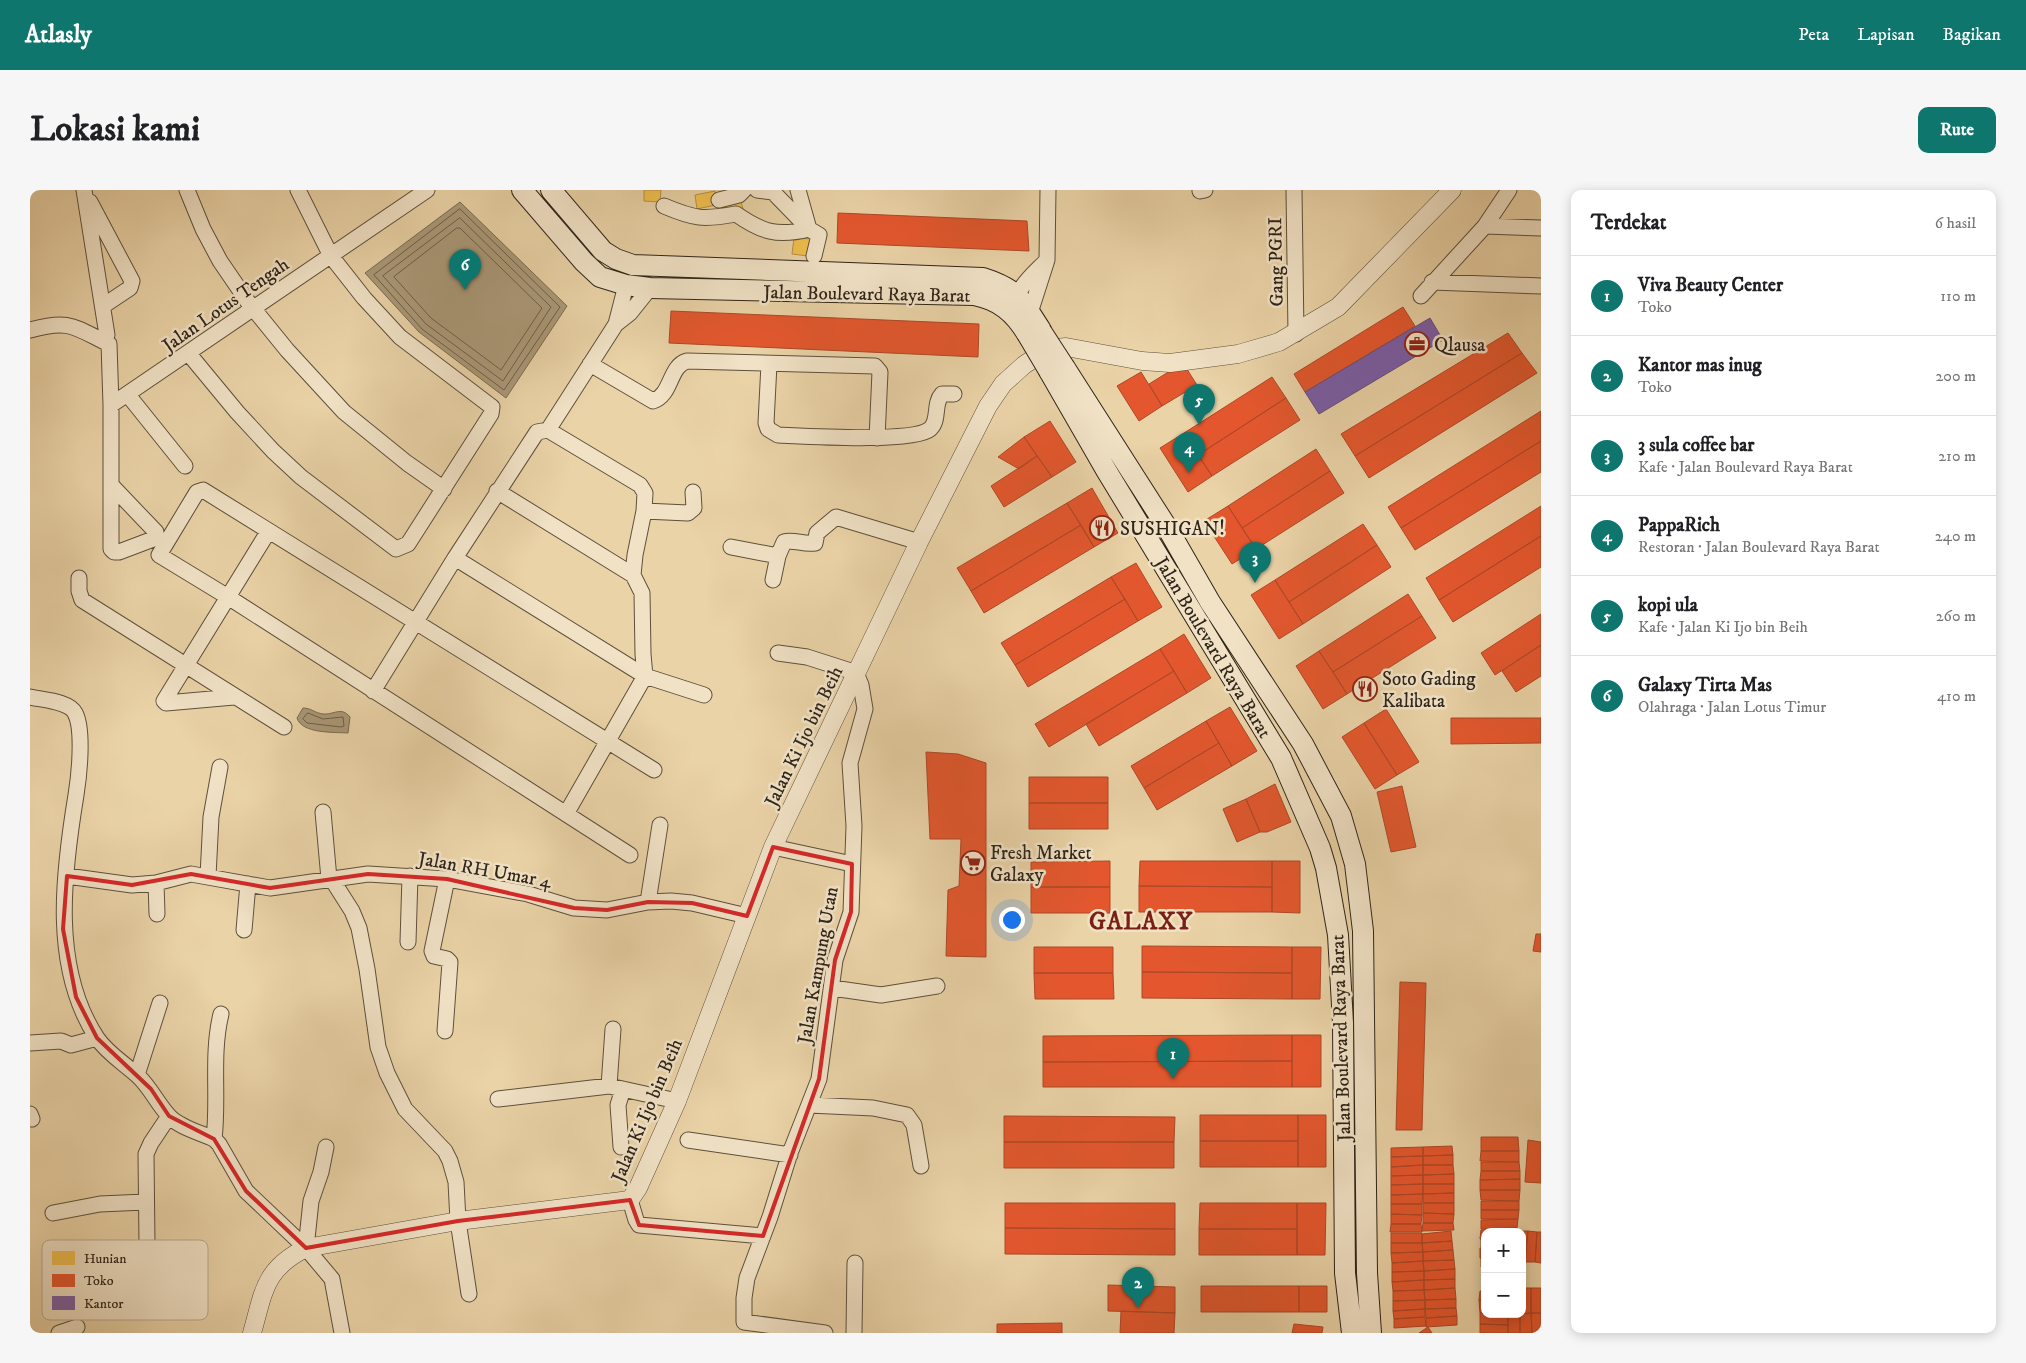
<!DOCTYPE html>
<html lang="id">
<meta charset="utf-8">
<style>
:root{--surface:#fff;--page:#f6f6f6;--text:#202124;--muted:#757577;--line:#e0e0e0;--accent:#0f766e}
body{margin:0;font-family:"IM FELL DW Pica",serif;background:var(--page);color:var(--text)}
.controls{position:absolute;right:15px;bottom:15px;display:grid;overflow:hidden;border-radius:10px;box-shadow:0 2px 12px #0003}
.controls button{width:45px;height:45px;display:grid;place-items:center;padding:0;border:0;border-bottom:1px solid var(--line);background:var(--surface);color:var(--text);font:25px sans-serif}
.you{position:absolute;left:981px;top:729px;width:18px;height:18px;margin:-12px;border:4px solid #fff;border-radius:50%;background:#1a73e8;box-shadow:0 0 0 8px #1a73e833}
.badge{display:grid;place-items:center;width:32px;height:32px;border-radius:50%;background:var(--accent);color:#fff;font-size:16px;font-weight:700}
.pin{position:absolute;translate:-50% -41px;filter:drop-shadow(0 1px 2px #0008)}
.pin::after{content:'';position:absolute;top:26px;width:18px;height:15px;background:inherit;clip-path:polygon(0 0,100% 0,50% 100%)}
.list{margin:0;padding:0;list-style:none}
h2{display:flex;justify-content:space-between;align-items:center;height:65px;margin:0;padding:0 20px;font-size:21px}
h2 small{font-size:16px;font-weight:400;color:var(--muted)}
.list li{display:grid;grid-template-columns:32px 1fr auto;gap:15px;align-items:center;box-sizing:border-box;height:80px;padding:0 20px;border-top:1px solid var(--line)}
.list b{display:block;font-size:19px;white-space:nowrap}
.list p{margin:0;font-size:16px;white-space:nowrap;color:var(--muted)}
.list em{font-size:16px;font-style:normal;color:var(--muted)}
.map{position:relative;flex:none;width:1511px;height:1143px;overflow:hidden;border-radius:10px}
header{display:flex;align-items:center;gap:30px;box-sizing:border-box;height:70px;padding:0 25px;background:var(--accent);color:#fff}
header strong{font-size:24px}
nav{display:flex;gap:28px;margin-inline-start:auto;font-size:18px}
.intro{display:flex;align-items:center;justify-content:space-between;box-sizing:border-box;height:120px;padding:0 30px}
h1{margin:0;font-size:35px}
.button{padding:12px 22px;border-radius:10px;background:var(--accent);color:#fff;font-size:18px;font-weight:700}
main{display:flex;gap:30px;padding:0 30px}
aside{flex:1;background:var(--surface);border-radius:10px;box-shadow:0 2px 12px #0003}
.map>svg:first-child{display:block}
.water{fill:#aa9877;stroke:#786a51}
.homes{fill:#f2c14e;stroke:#b7923e}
.shops{fill:#e4572e;stroke:#ad4828}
.offices{fill:#7b5ea7;stroke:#644d7c}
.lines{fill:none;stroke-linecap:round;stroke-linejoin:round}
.shore{stroke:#6c5e48;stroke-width:1}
.minor-casing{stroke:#5d503c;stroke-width:17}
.tertiary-casing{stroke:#5d503c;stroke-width:19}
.secondary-casing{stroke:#2e2419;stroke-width:22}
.minor{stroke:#f1e2c6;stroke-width:15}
.tertiary{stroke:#f1e2c6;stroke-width:18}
.secondary{stroke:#f1e2c6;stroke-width:20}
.secondary-bridge-casing{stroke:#2e2419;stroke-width:22;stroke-linecap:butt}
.secondary-bridge{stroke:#f1e2c6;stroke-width:20}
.marked{fill:none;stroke:#d62828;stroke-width:4;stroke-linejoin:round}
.labels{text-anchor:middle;stroke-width:5;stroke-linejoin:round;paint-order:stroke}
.street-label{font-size:19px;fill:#2e2419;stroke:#f1e2c6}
.poi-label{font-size:19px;fill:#2e2419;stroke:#f1e2c6;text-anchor:start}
.district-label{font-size:24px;font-weight:bold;letter-spacing:1px;fill:#7a1f14;stroke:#f1e2c6}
.key{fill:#f1e2c6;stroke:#b6a992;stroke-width:1}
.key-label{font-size:14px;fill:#2e2419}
</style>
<header>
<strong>Atlasly</strong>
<nav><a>Peta</a><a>Lapisan</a><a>Bagikan</a></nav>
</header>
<div class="intro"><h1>Lokasi kami</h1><a class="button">Rute</a></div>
<main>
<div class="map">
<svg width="1511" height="1143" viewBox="0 0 1511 1143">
<rect width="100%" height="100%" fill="#ead3a7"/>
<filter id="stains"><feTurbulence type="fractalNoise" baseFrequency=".004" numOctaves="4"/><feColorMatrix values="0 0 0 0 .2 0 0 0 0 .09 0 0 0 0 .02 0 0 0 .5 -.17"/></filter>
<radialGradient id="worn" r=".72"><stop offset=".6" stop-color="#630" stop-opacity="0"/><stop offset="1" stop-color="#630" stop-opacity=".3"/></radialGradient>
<path class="water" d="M430,12L537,116L476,208L389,142L335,83Z
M273,518C281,518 285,523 293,524C304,525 311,516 320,527L318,543C304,542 272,544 267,528Z"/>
<path class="homes" d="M614,0H631L630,12L614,11Z
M685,1L686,15L667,19L665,5Z
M710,8L713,19L689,24L687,13Z
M764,48L782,49L778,66L762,64Z"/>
<path class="shops" d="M808,23L997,31L999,61L807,53Z
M1373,117L1385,136L1275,202L1264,184Z
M641,121L949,134L948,167L639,153Z
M1478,143L1492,163L1325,266L1311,244Z
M1492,163L1507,183L1339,288L1325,266Z
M1153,173L1167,195L1132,216L1119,194Z
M1111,182L1132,216L1109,231L1087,196Z
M1242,187L1256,208L1168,265L1154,243Z
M1256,208L1270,230L1182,286L1168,265Z
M1511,221V251L1371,338L1358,317Z
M1020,231L1046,272L1022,287L994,247Z
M1154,243L1182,286L1158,302L1130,258Z
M994,247L1007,266L989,279L968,267Z
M1511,251V282L1385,360L1371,338Z
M1286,259L1300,281L1212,338L1198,316Z
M1007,266L1022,287L974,317L961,296Z
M1300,281L1314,303L1226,359L1212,338Z
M1062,298L1088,343L1064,357L1037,313Z
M1037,313L1051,335L941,401L927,378Z
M1198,316L1226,359L1202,374L1174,331Z
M1511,316V346L1409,410L1396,388Z
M1333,334L1347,355L1259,412L1245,390Z
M1051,335L1064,357L954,423L941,401Z
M1511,346V377L1423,432L1409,410Z
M1347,355L1361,377L1273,434L1259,412Z
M1106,373L1132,417L1108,431L1081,387Z
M1081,387L1095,409L985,475L971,453Z
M1245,390L1273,434L1249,449L1221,405Z
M1378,404L1392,426L1303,482L1289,461Z
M1095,409L1108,431L998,497L985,475Z
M1511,424V455L1465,485L1451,463Z
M1392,426L1406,448L1317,504L1303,482Z
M1154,444L1181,488L1157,503L1130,459Z
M1511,455V486L1486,502L1472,481Z
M1130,459L1144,481L1019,557L1005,534Z
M1289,461L1317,504L1293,519L1266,476Z
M1144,481L1157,503L1069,556L1056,534Z
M1200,517L1227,561L1202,576L1176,531Z
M1356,519L1389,572L1367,585L1334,533Z
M1421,528H1511V553L1421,554Z
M1176,531L1189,553L1114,598L1101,576Z
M1334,533L1367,585L1345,599L1312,547Z
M1189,553L1202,576L1127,620L1114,598Z
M896,562L928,564L956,573V767L916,766L918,700L929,696L931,649H900Z
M999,587H1078V613H999Z
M1245,594L1261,632L1237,642H1230L1216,609Z
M1372,596L1386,657L1361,662L1347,602Z
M1216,609L1230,642L1207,652L1193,619Z
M999,613H1078V639H999Z
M1080,671V697H1001V672Z
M1110,671H1242V697L1109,696Z
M1242,671H1270V723L1242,722Z
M1109,696L1242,697V722H1109Z
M1001,697H1080V723H1001Z
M1506,744H1511V762L1503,761Z
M1112,756L1262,757V783L1112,782Z
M1004,757H1083V783H1004Z
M1262,757H1291L1290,809H1262Z
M1112,782L1262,783V809L1112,808Z
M1004,783H1083L1084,809H1005Z
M1370,792L1396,793L1392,940H1366Z
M1262,845V871L1013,872V846Z
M1262,845H1291V897H1262Z
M1262,871V897H1013V872Z
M1170,925H1268V951H1170Z
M1268,925H1296V977H1268Z
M974,926L1145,927L1144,952H974Z
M1451,947H1488L1489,961H1451Z
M1498,950L1511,952V993L1495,992Z
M1170,951H1268V977H1170Z
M974,952H1144V978H974Z
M1422,956L1423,965L1393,966V957Z
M1393,957V966L1361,967V958Z
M1451,961H1489V972L1450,971Z
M1423,965V975H1393V966Z
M1393,966V975L1361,977V967Z
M1451,972H1489L1490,981H1451Z
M1393,975H1423L1424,984L1393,985Z
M1393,975V985L1361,986V977Z
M1451,981H1490V989L1450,990Z
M1424,984V994H1393V985Z
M1393,985V994L1361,995V986Z
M1490,989V1000H1450V990Z
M1393,994H1424V1003L1393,1004Z
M1393,994V1004L1361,1005V995Z
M1450,1000H1490L1489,1011L1451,1010Z
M1424,1003V1013H1393V1004Z
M1393,1004L1392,1014H1361V1005Z
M1451,1011H1489V1020H1451Z
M975,1013H1145V1039L975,1038Z
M1170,1013H1267V1039H1169Z
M1267,1013H1296L1295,1065H1267Z
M1393,1013H1424V1024L1393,1023Z
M1361,1014H1392V1025L1361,1024Z
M1451,1020H1489L1488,1029H1451Z
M1393,1023L1424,1024L1423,1033H1393Z
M1361,1024L1392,1025L1391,1034H1361Z
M1488,1029L1487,1038L1451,1039V1030Z
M1393,1033H1423L1424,1040L1392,1041Z
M1361,1034H1391L1392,1042H1360Z
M975,1038L1145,1039V1065L975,1064Z
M1487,1038V1042H1455V1049H1450L1451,1040Z
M1169,1039H1267V1065H1169Z
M1421,1041L1422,1051L1392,1053V1044Z
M1488,1041H1498L1495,1072H1492V1042Z
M1498,1041L1507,1042L1505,1072H1495Z
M1507,1042H1511V1073L1505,1072Z
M1361,1043H1392V1053H1361Z
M1451,1049H1455V1058H1451Z
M1422,1051L1423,1060L1393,1062L1392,1053Z
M1361,1053H1392L1393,1062L1361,1063Z
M1450,1058L1455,1059V1068H1450Z
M1423,1060L1424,1070L1393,1071V1062Z
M1393,1062V1071L1362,1073L1361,1063Z
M1451,1068H1455V1077H1451Z
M1424,1070L1425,1079L1394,1081L1393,1071Z
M1393,1071L1394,1081L1362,1082V1073Z
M1425,1079V1089L1394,1090V1081Z
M1394,1081V1090L1362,1092V1082Z
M1425,1089V1098L1394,1100V1090Z
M1394,1090V1100L1363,1101L1362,1092Z
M1078,1095L1145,1097V1123L1078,1121Z
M1171,1096H1269V1122H1171Z
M1269,1096H1297V1122H1269Z
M1425,1098L1426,1109L1395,1110L1394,1100Z
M1492,1098H1501V1123L1492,1124Z
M1501,1098H1511V1123H1501Z
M1394,1100L1395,1110L1363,1111V1101Z
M1450,1101H1455V1111L1449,1110Z
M1426,1109V1118L1395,1119V1110Z
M1395,1110V1119L1363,1121V1111Z
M1449,1110L1455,1111V1123H1450Z
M1426,1118L1427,1126L1396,1128L1395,1119Z
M1395,1119V1127L1364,1129L1363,1121Z
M1091,1121L1145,1123L1144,1143H1090Z
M1450,1123L1478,1124V1135L1450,1134Z
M1501,1123L1502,1143H1490V1124Z
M1501,1123H1511V1143H1502Z
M1478,1124H1490V1143H1478Z
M1427,1126V1135L1396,1137V1128Z
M1395,1127L1396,1136L1364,1138V1129Z
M1032,1133V1143H967V1134Z
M1264,1134L1293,1137L1292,1143H1262Z
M1450,1134L1478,1135V1143H1450Z
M1398,1137L1402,1143H1389Z"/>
<path class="offices" d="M1400,128L1413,150L1289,224L1275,202Z"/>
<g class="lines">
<path class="shore" d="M430,19L530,117L474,200L392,139L344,85Z
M430,28L521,117L473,191L396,134L353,86Z
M427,38H430L512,118L471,180L401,128L364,87Z
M278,523L293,529L313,527L314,536L311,537L277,533L273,529Z"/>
<defs>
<path id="minor" d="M54,0L77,145
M157,0L173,39L190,71L218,112L257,160L314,222L377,273L414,299
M727,0L743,2L779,39L789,45L784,66
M1264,0L1266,144
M1170,1L1175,0
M689,10L709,5L714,0
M60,12L102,91L100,98L73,116
M634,16C665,29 673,30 706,24C732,42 747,47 779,39L768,0
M1455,36L1511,38
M1017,70C1000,88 979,102 988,128L1000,123L1017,70L1018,0
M1402,92L1511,96
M1391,106L1455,36L1479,0
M586,134L600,123L620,98
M0,140C40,129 44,137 79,154L81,215
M159,164L207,222L243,261L271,287L366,359L378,354L461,224L462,217L370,147L334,108L301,66L268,0
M560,174L623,211C642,205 639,176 657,171L845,176L850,182L847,248
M739,174L736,233L738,239L748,245C773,246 884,253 900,239C910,230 903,214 912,204H924
M98,205L155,276
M518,240L610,295L615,303L614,321L605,365L603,385L612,403L613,464L615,486L536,624
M82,296L126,342V348L89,362H84L81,359V215L397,0
M467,301L603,385
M614,321L658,323L664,318L663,302
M701,357L748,366
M425,368L615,486L674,505
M49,388V401L52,410L254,537
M743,390L748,366L754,352C764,349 773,355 785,353L787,343L806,327L889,352
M748,463L777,467L827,483
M343,501L425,368L507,242L518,240L586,134L596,95
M0,507C12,510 39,511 45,523C54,539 49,587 46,605C33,684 21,778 67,848C78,864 94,873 108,886C121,898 128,915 140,927C151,938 171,943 184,949L189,954L216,1001L276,1058L302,1089L312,1143
M204,507L136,513L134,511L238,342
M293,622L299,689
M743,657L822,674
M600,665L198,407L129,365L167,302L173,300L624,580
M37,686L102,695L126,693L161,684L240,698L338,684L417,689L498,704L544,718L577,720L618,712L641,711L662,713L717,726
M178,686L181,627L190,577
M301,688L322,721L329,738L337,779L348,857L357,883L375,919L415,961L420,971L426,992L428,1031L439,1104
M126,693L127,724
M618,712L630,635
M214,740L218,694
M378,752L380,686
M802,798L851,805L907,796
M583,839L579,896L647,911
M415,841L420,772L417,769L404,766L402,761L417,689
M0,853L31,851L41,855L67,848
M107,885L130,813
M468,909L579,896
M779,915L843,918L877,925L884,935L891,976
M0,924L2,929
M184,949C189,908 181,865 191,824
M658,950L760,965
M591,957L588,915L593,899
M600,1010L606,1030L609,1035L733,1046
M23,1023L70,1014L115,1012
M117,1054L116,964L121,953L139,926
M276,1058L281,1011L291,982L296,957
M29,1143L47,1137
M795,1143L714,1132V1108L717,1088L740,1027L760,963L789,889L805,770L821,722L824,636L820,573L835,519L831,495L826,483
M824,1143L825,1073"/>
<path id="tertiary" d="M222,1143C234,1101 234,1079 276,1058L428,1031L600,1010L608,998L647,911L743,657L889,352L958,216L973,194L994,175L1018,159L1036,157L1112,171L1140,173L1208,164L1249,152L1308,117L1422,0"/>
<path id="secondary" d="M492,0L554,72L570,87L596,95L620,98L944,105C969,110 984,122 997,144
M521,0L573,61L586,69L603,75L953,88C990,100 991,110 1011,140
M1035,178L1138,339L1180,412L1273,554L1311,626L1325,674L1333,741L1337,1083L1341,1143
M1019,181L1076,280L1251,568L1290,658L1296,678L1308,745L1313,833L1315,1083L1322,1143"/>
</defs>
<use href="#minor" class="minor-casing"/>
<use href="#tertiary" class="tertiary-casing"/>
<use href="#secondary" class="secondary-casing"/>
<use href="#minor" class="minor"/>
<use href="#tertiary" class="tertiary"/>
<use href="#secondary" class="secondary"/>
<defs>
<path id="secondary-bridge" d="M1011,141L1035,178
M997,144L1019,181"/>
</defs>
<use href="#secondary-bridge" class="secondary-bridge-casing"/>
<use href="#secondary-bridge" class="secondary-bridge"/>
</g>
<path class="marked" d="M743,657L822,674L821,722L805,770L789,889L733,1046L609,1035L600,1010L428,1031L276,1058L216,1001L184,949L139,926L121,899L67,848L46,807L33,739L37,686L102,695L161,684L240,698L338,684L417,689L544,718L577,720L618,712L662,713L717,726Z"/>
<defs>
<symbol id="office-ring" viewBox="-11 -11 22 22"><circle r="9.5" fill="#f1e2c6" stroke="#8f2418" stroke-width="1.5"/><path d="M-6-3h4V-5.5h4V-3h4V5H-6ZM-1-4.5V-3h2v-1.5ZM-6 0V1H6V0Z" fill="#8f2418"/></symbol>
<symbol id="restaurant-ring" viewBox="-11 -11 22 22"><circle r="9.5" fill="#f1e2c6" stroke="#8f2418" stroke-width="1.5"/><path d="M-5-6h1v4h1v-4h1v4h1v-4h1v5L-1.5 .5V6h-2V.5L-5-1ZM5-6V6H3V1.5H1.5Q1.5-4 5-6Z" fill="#8f2418"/></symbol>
<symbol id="supermarket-ring" viewBox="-11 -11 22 22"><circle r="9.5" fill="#f1e2c6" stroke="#8f2418" stroke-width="1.5"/><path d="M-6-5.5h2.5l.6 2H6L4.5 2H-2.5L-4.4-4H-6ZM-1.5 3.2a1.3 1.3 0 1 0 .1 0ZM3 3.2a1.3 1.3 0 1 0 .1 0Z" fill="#8f2418"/></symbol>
</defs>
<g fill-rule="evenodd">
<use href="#office-ring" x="1373" y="140" width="28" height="28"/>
<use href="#restaurant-ring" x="1058" y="324" width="28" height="28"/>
<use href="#restaurant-ring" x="1321" y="485" width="28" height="28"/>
<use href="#supermarket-ring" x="929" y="659" width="28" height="28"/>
</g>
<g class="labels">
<g class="street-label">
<text transform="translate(1245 72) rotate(-91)" y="7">Gang PGRI</text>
<text transform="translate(837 103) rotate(1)" y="7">Jalan Boulevard Raya Barat</text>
<text transform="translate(195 114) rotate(-35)" y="7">Jalan Lotus Tengah</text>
<text transform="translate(1184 457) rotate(59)" y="7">Jalan Boulevard Raya Barat</text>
<text transform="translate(773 546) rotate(-64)" y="7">Jalan Ki Ijo bin Beih</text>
<text transform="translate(455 679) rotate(10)" y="7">Jalan RH Umar 4</text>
<text transform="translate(787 775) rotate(-80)" y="7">Jalan Kampung Utan</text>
<text transform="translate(1310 848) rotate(-92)" y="7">Jalan Boulevard Raya Barat</text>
<text transform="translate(616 920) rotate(-67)" y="7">Jalan Ki Ijo bin Beih</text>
</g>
<g class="poi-label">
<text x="1404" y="161">Qlausa</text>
<text x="1090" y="345">SUSHIGAN!</text>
<text x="1352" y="495">Soto Gading<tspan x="1352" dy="22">Kalibata</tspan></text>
<text x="960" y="669">Fresh Market<tspan x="960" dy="22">Galaxy</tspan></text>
</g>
<g class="district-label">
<text x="1111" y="739">GALAXY</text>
</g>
</g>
<rect x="12" y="1050" width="166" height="80" rx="8" class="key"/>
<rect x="22" y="1061" width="23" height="14" fill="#f2c14e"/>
<rect x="22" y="1084" width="23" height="13" fill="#e4572e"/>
<rect x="22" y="1106" width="23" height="14" fill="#7b5ea7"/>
<g class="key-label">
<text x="54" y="1073">Hunian</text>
<text x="54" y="1095">Toko</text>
<text x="54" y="1118">Kantor</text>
</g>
<rect width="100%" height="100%" filter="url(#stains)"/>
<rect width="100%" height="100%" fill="url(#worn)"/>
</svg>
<div class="controls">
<button>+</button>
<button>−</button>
</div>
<div class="you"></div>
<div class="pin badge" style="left:1143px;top:889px">1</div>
<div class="pin badge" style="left:1108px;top:1118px">2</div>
<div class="pin badge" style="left:1225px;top:393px">3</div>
<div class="pin badge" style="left:1159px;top:283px">4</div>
<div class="pin badge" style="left:1169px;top:235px">5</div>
<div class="pin badge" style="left:435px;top:100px">6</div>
</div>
<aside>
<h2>Terdekat<small>6 hasil</small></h2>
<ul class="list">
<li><span class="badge">1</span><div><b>Viva Beauty Center</b><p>Toko</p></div><em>110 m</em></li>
<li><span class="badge">2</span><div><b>Kantor mas inug</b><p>Toko</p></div><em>200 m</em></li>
<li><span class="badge">3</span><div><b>3 sula coffee bar</b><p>Kafe · Jalan Boulevard Raya Barat</p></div><em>210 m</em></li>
<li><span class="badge">4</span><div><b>PappaRich</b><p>Restoran · Jalan Boulevard Raya Barat</p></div><em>240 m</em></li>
<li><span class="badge">5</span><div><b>kopi ula</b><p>Kafe · Jalan Ki Ijo bin Beih</p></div><em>260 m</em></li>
<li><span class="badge">6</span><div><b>Galaxy Tirta Mas</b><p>Olahraga · Jalan Lotus Timur</p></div><em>410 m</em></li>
</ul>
</aside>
</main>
